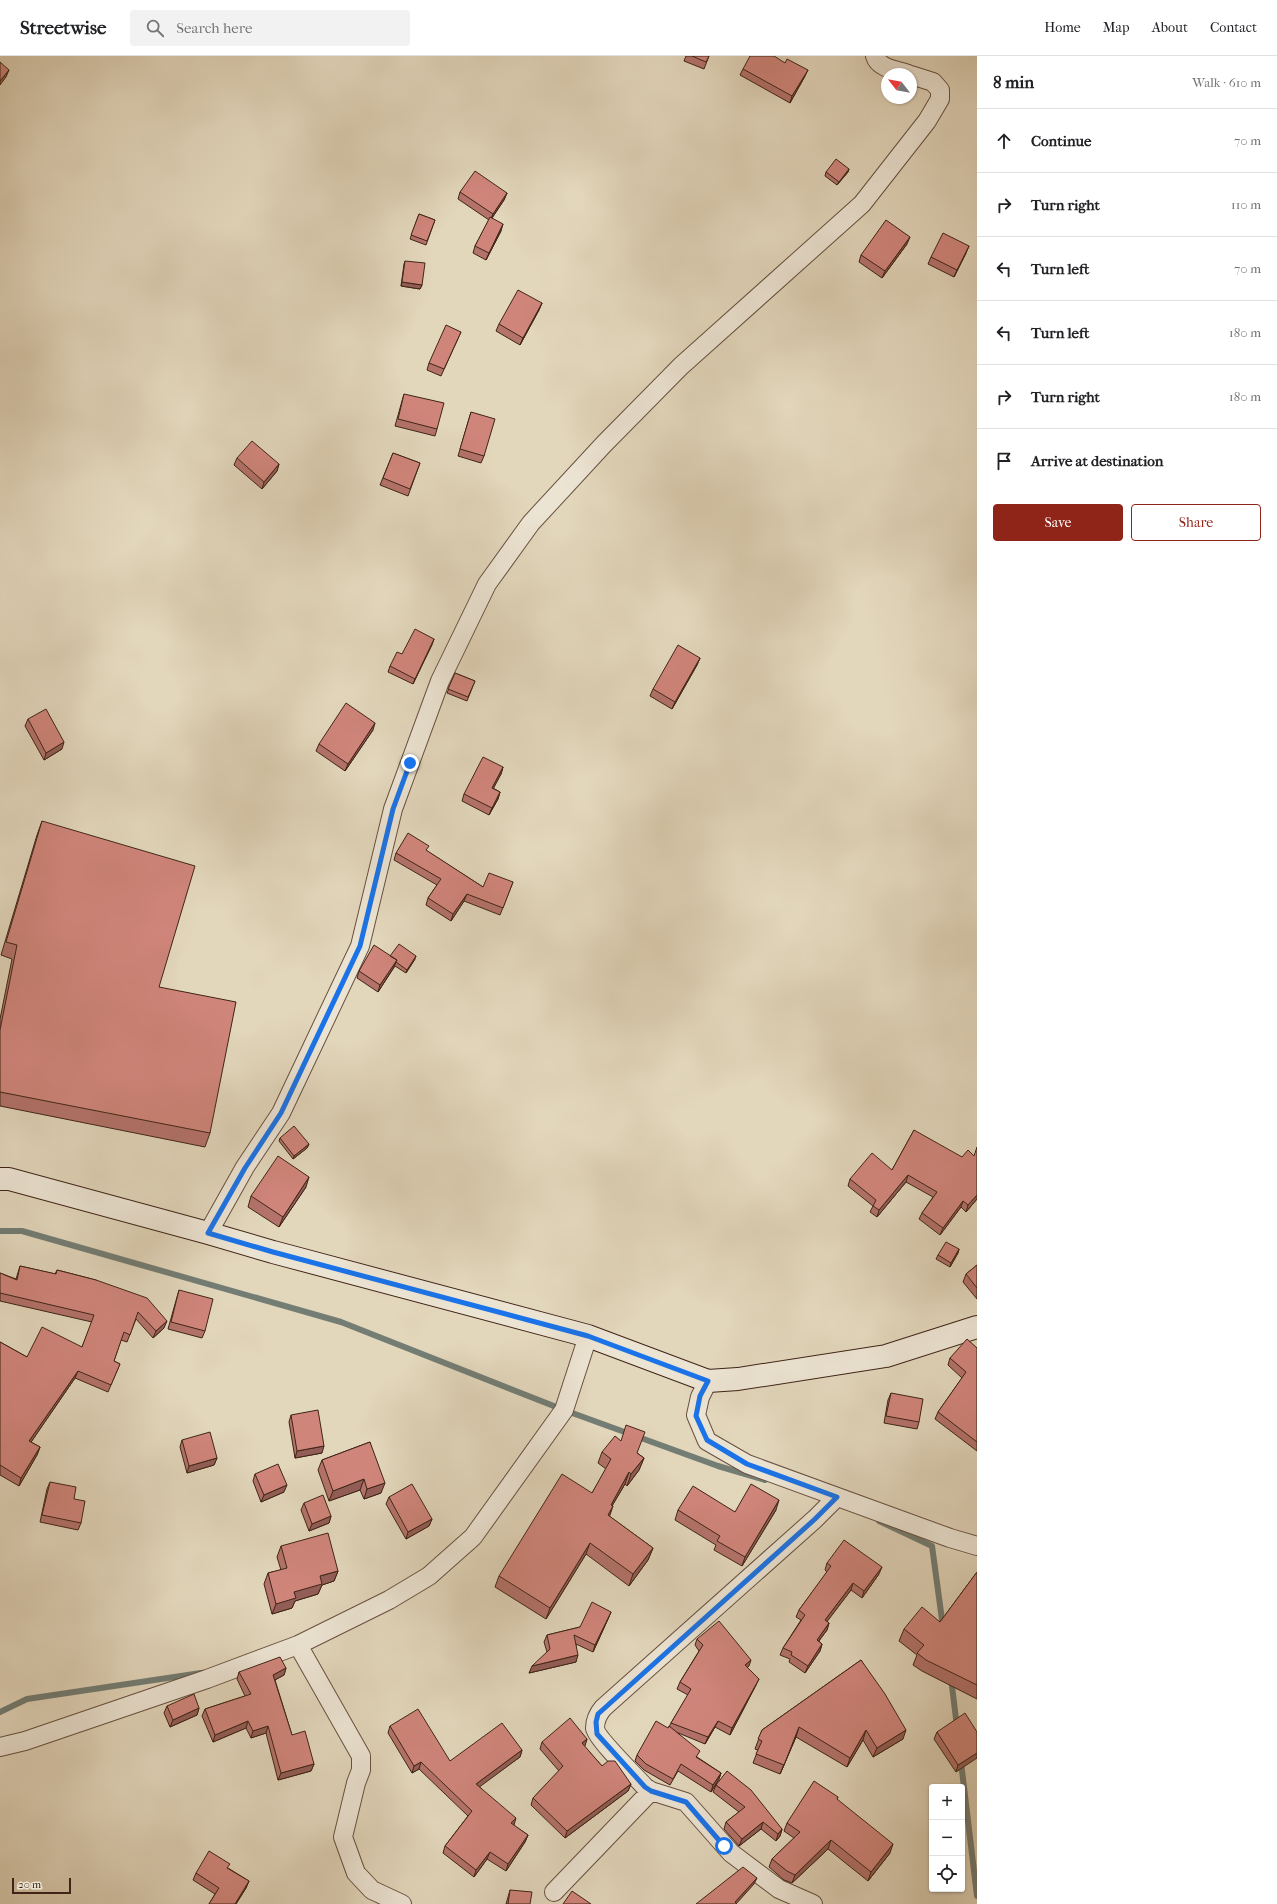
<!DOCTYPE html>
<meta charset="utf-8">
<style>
:root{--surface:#fff;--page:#f2f2f2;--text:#202124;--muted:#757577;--line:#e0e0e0;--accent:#8f2418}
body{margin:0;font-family:"IM FELL French Canon",serif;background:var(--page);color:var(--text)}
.controls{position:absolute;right:12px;bottom:12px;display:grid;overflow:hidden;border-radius:4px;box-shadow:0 1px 3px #0004}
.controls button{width:36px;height:36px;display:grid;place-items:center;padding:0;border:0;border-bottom:1px solid var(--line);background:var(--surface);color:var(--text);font:20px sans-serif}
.compass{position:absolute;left:881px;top:12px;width:36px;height:36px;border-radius:50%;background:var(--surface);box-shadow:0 1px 3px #0004;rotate:301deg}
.scale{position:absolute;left:12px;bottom:10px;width:59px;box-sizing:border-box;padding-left:4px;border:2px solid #3f2417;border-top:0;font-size:11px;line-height:14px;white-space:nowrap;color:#3f2417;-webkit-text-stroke:3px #ece4d3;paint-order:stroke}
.stop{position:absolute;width:12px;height:12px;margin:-9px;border:3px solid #1a73e8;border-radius:50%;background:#fff}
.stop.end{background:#1a73e8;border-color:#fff;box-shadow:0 1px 4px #0008}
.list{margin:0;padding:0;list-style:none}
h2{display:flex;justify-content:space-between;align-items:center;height:52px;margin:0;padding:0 16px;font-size:17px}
h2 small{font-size:13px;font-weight:400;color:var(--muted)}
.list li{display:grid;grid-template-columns:26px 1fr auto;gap:12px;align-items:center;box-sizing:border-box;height:64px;padding:0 16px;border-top:1px solid var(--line)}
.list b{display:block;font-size:15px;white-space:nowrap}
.list em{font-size:13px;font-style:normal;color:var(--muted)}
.actions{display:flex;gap:8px;padding:12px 16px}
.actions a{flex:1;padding:9px 0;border:1px solid var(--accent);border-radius:4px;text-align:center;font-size:14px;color:var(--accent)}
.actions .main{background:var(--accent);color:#fff}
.icon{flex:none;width:22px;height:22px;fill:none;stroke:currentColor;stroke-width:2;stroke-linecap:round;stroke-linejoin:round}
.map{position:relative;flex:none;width:977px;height:1848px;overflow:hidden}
header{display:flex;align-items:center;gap:24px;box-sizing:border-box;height:56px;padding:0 20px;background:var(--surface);border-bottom:1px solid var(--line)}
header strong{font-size:19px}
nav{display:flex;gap:22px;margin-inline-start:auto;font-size:14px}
.search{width:280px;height:36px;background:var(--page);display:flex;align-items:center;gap:10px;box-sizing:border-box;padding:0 14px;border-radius:4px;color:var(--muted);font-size:15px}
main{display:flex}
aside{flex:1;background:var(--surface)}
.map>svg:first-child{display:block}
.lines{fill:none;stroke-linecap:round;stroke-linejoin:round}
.stream{stroke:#737d74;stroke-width:6}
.street-casing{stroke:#685040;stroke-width:20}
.secondary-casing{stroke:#3f2417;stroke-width:24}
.street{stroke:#ece4d3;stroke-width:18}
.secondary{stroke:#ece4d3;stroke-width:22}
.wall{fill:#b3726a;stroke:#3f2417}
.shaded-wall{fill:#925d56;stroke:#3f2417}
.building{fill:#d0857b;stroke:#3f2417}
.route{stroke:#1a73e8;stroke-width:5}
</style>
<header>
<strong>Streetwise</strong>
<div class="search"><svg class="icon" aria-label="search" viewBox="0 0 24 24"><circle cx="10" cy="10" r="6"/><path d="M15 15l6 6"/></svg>Search here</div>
<nav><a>Home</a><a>Map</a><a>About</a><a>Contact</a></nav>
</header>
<main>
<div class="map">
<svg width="977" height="1848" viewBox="0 0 977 1848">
<rect width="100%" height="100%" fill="#e2d6bb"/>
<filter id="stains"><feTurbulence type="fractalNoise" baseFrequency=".005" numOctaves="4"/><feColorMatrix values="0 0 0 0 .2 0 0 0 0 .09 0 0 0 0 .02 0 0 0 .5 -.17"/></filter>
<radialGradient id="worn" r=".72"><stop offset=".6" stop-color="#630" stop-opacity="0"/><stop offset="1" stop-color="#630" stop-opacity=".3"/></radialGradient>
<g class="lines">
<path class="stream" d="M0,1175H22L341,1266L564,1354L718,1410L765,1424
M879,1465L932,1490L943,1571
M951,1622L957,1671
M0,1656L27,1643L201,1617
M961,1706L977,1840"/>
<defs>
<path id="street" d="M875,0C879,13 897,14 908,18
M208,1177L245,1111L281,1057L360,890L393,753L440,625L487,528L531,467L604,388L681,310L862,148L927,65L940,43V34L933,26L911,19
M708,1325L700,1341L696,1359L707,1385L747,1408L950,1482L977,1490
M298,1589L361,1700V1714L356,1727L343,1781L356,1817L372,1834L402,1848
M0,1691L25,1685L207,1623L298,1589L389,1544L429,1520L473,1481L564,1354L588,1280
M554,1836L651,1735
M813,1848L779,1833L731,1797L686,1746L651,1735L645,1731C636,1721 596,1682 595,1672C595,1664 598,1658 603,1652L815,1463L837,1441"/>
<path id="secondary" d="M0,1123H9L208,1177L273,1196L588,1280L708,1325L738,1323L886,1300L977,1271"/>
</defs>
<use href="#street" class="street-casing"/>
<use href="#secondary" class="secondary-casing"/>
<use href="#street" class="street"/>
<use href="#secondary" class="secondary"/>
</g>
<path class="wall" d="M686,0H709L704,13L684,5Z
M785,7L805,20L790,47L740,19L743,13Z
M849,113L848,116L837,129L825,120L826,116Z
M460,136L507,137L504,144L492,162L501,175L486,204L473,197L475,190L489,164L458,143Z
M419,158L435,164L426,189L410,183Z
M907,188L882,222L859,206L861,199Z
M966,197L954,221L928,208L931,201Z
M405,205L422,229L420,233L401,230L404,208Z
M542,247L539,254L520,289L496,275L499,268Z
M461,276L441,320L427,314L429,307Z
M404,338L437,373L435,380L395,370L402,345Z
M471,356L484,400L481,407L458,400Z
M393,397L420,407L408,440L380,429Z
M237,402L279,408L277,415L262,433L234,409Z
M434,583L413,628L388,616L390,610L402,598Z
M700,602L697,609L672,653L650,640L653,633Z
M455,617L475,625L467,645L447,637Z
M28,663L62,693L44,704L25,670Z
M373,674L345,715L316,695L319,688Z
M503,711L501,718L493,732L500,736L498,743L489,759L462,745L464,738Z
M42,765L159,931L210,1077L205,1091L0,1050V963L12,903L1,899L37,779Z
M427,795L483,831L513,826L500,859L464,845L451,865L426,849L428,842L437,829L394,804L396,797Z
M390,900L415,903L406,917L395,910L378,936L357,922L359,915Z
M914,1074L977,1143L966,1156L961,1151L940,1179L919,1163L922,1157L933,1141L906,1126L877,1161L870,1156L873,1150L848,1130L850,1123L892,1114Z
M280,1082L309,1088L307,1092L293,1103L279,1085Z
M306,1131L279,1171L248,1151L251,1140Z
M959,1193L958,1197L950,1211L936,1203L938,1199Z
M977,1209V1243L963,1226L966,1218Z
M20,1210L55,1218L57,1214L96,1224L164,1272L153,1282L136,1263L127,1286L121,1284L114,1305L120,1308L108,1336L75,1322L31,1386L40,1391L37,1399L19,1430L0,1419V1286L27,1301L82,1291L92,1266L0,1245V1217L16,1223Z
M179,1234L205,1275L202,1282L168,1273L177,1241Z
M977,1292V1395L935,1363L938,1356L962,1322L948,1309L950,1302Z
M891,1337L919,1366L917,1373L884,1367L888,1344Z
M291,1359L322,1397L295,1402L289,1366Z
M182,1384L217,1402L214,1409L187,1417L180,1391Z
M370,1386L381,1437L364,1443L360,1434L329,1445L318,1414L322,1404Z
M602,1396L637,1397L644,1402L639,1414L627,1430L625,1428L612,1450L609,1460L653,1492L648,1504L629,1530L586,1498L546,1563L495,1531L499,1520L592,1437L606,1413L598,1407Z
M255,1418L284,1436L261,1446L253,1425Z
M50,1426L74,1443L81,1467L78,1474L40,1466L47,1433Z
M389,1441L432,1463L429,1470L406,1483L386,1448Z
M304,1447L331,1460L329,1467L309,1475L301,1454Z
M678,1454L735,1456L776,1454L742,1510L714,1494L716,1489L675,1464Z
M281,1490L338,1515L334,1525L322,1529L318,1538L295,1545L292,1552L272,1558L264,1528L268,1517L281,1514L277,1501Z
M827,1507L879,1518L862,1542L851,1534L827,1565L829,1567L827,1574L819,1585L822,1588L820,1595L805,1617L789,1606L790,1603L780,1599L783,1592L801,1564L796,1561L799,1554L827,1516L825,1514Z
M977,1516V1643L922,1615L913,1609L917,1599L899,1585L904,1573L940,1566Z
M611,1556L608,1563L593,1596L576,1588V1606L529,1617L547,1596L544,1586L547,1579L580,1571Z
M697,1583L749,1610L747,1612L756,1629L730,1679L715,1671L705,1688L676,1676L697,1701L721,1717L719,1723L711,1736L678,1715L670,1729L644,1714L635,1705L637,1699L669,1671L671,1667L688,1639L677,1633L680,1626L699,1595L695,1589Z
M861,1604L903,1683L873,1701L863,1684L847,1711L796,1681L780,1718L753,1707L758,1694L755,1693L762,1674Z
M286,1612L284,1619L275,1624L292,1679L314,1708L311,1715L278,1724L266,1677L251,1682L246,1672L213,1686L202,1660L205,1653L245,1640L237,1623L239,1616Z
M167,1650L199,1652L197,1659L170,1671L164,1657Z
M390,1670L450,1705L522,1694L520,1701L479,1730L513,1769L528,1779L525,1786L506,1815L487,1803L474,1821L443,1797L445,1790L468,1760L419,1713L412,1717L388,1677Z
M937,1676H977L956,1716L934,1683Z
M587,1683L584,1690L602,1710L631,1728L628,1735L565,1782L531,1749L533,1742L559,1715L540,1693L542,1686Z
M716,1729L782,1773L780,1780L776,1785L761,1773L739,1790L724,1773L726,1766L739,1756L713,1736Z
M838,1741L837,1744L890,1797L868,1825L828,1793L792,1827L784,1824L769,1811L772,1803L794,1782L784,1775L787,1767Z
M228,1812L249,1825L246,1832L236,1848H209L215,1838L193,1824L196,1817Z
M510,1834L530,1848H506Z"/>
<path class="shaded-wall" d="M9,14L6,21L0,29V25Z
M808,14L805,20L790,47L792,40Z
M849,113L848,116L837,129L839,126Z
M507,137L504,144L490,165L493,158Z
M503,168L501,175L486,204L489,197Z
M910,181L907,188L882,222L885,215Z
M969,190L966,197L954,221L957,214Z
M402,226L422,229L420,233L401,230Z
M542,247L539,254L520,289L523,282Z
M279,408L277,415L262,433L264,426Z
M434,583L432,589L413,628L415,623Z
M700,602L697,609L672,653L675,646Z
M375,667L373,674L345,715L348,708Z
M64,686L62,693L44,704L46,697Z
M503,711L501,718L490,739L492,732Z
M500,736L498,743L489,759L492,752Z
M467,838L464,845L451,865L453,858Z
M416,900L415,903L406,917L407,914Z
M397,904L394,911L378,936L380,929Z
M309,1088L307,1092L293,1103L294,1100Z
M908,1119L906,1126L877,1161L879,1154Z
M309,1121L306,1131L279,1171L283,1161Z
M977,1139V1143L966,1156L968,1149Z
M963,1145L961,1151L940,1179L943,1172Z
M959,1193L958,1197L950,1211L951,1207Z
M167,1265L164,1272L153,1282L156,1275Z
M78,1315L75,1322L27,1392L29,1385Z
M324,1390L322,1397L295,1402L297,1395Z
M40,1391L37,1399L19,1430L21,1422Z
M217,1402L214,1409L187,1417L189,1410Z
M644,1402L639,1414L627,1430L631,1418Z
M629,1416L625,1428L606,1460L611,1449Z
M364,1423L360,1434L329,1445L333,1435Z
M385,1427L381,1437L364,1443L367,1433Z
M287,1429L284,1436L261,1446L264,1439Z
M779,1444L776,1454L742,1510L745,1501Z
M613,1450L609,1462L608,1459Z
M331,1460L329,1467L309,1475L312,1468Z
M432,1463L429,1470L406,1483L408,1476Z
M590,1487L586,1498L546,1563L550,1552Z
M653,1492L648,1504L629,1530L633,1518Z
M882,1511L879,1518L862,1542L864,1535Z
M338,1515L334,1525L322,1529L318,1538L295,1545L292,1552L272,1558L276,1548L294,1536L320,1520Z
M853,1527L851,1534L823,1571L825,1564Z
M611,1556L608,1563L593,1596L595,1589Z
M829,1567L827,1574L814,1591L817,1584Z
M822,1588L820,1595L805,1617L808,1610Z
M578,1599L576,1606L529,1617L532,1610Z
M751,1604L749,1610L742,1616L745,1609Z
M286,1612L284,1619L271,1626L273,1619Z
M759,1623L756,1629L730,1679L732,1672Z
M199,1652L197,1659L170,1671L173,1664Z
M248,1665L246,1672L213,1686L215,1679Z
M718,1665L715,1671L705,1688L708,1681Z
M268,1670L266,1677L251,1682L253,1675Z
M799,1671L796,1681L780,1718L784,1709Z
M866,1674L863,1684L847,1711L850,1702Z
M906,1674L903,1683L873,1701L877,1692Z
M587,1683L585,1690L579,1694L582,1687Z
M522,1694L520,1701L474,1735L476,1728Z
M977,1697V1702L956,1716L958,1709Z
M421,1706L419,1713L412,1717L414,1710Z
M314,1708L311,1715L278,1724L281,1717Z
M721,1717L719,1723L711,1736L713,1729Z
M631,1728L628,1735L565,1782L567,1775Z
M516,1762L514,1769L509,1774L511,1767Z
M763,1766L761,1773L739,1790L742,1783Z
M782,1773L780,1780L776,1785L778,1778Z
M528,1779L525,1786L506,1815L508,1808Z
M831,1784L828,1793L792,1827L795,1819Z
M893,1788L890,1797L868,1825L871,1816Z
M490,1796L487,1803L474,1821L476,1814Z
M757,1822L754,1828L736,1848L735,1846Z
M249,1825L246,1832L236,1848H235Z"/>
<path class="building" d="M692,0H709L706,6Z
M750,0H774L785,7L787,3L808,14L792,40L743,13Z
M0,6L9,14L0,25Z
M836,103L849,113L839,126L826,116Z
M475,115L507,137L493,158L460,136Z
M419,158L435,164L427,185L411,179Z
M490,161L503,168L489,197L475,190Z
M886,164L910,181L885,215L861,199Z
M943,177L969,190L957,214L931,201Z
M405,205L425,207L422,229L402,226Z
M518,234L542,247L523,282L499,268Z
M446,269L461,276L444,313L429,307Z
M404,338L444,347L437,373L398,363Z
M471,356L495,363L484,400L460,393Z
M252,385L279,408L264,426L237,402Z
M393,397L420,407L410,433L383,422Z
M415,573L434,583L415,623L390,610L397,596L402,598Z
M678,589L700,602L675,646L653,633Z
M455,617L475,625L468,641L448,633Z
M346,647L375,667L348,708L319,688Z
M46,653L64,686L46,697L28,663Z
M483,701L503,711L492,732L500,736L492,752L464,738Z
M42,765L195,810L159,931L236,946L210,1077L0,1036V974L17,889L6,886Z
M408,777L429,790L426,794L483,831L489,817L513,826L503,852L467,838L453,858L428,842L441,823L396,797Z
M399,888L416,900L407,914L396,906L397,904L390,900Z
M374,889L397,904L380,929L359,915Z
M294,1070L309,1088L294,1100L280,1082Z
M914,1074L962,1101L968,1094L974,1100L977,1091V1139L968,1149L963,1145L943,1172L922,1157L937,1136L908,1119L879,1154L873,1150L876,1144L850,1123L872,1097L892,1114Z
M278,1100L309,1121L283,1161L251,1140Z
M946,1186L959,1193L951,1207L938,1199Z
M977,1209V1232L966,1218Z
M20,1210L56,1218L57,1214L96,1224L147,1242L167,1265L156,1275L138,1256L130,1279L124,1276L114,1305L120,1308L111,1329L78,1315L29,1385L40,1391L21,1422L0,1409V1286L27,1301L42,1271L82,1291L94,1259L0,1237V1217L17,1224Z
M179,1234L213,1243L205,1275L171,1266Z
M967,1283L977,1292V1386L938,1356L966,1316L950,1302Z
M891,1337L923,1343L919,1366L886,1360Z
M318,1354L324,1390L297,1395L291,1359Z
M626,1369L645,1376L637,1397L644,1402L631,1418L629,1416L611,1449L613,1450L608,1459L653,1492L633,1518L590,1487L550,1552L499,1520L562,1418L592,1437L611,1403L602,1396L615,1380L621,1385Z
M210,1376L217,1402L189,1410L182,1384Z
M370,1386L385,1427L367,1433L364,1423L333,1435L322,1404Z
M278,1408L287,1429L264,1439L255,1418Z
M50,1426L76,1431L74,1443L85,1445L81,1467L42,1459Z
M412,1428L432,1463L408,1476L389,1441Z
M751,1428L779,1444L745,1501L717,1485L720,1480L678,1454L693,1430L735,1456Z
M323,1439L331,1460L312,1468L304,1447Z
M328,1477L338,1515L320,1520L322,1528L294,1536L296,1542L276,1548L268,1517L287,1512L281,1490Z
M844,1484L882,1511L864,1535L853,1527L825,1564L829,1567L817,1584L822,1588L808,1610L791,1599L792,1596L783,1592L805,1559L799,1554L831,1510L827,1507Z
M977,1516V1629L926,1604L917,1597L924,1589L904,1573L922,1551L940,1566Z
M592,1546L611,1556L595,1589L574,1579L578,1599L532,1610L550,1593L547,1579L580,1571Z
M719,1565L751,1604L745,1609L759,1623L732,1672L718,1665L708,1681L671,1667L691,1633L680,1626L703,1589L697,1583Z
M280,1601L286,1612L273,1619L292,1679L305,1675L314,1708L281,1717L268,1670L253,1675L248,1665L215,1679L205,1653L251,1638L239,1616Z
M861,1604L885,1638L906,1674L877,1692L866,1674L850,1702L799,1671L784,1709L756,1698L762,1685L758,1683L762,1674Z
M194,1638L199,1652L173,1664L167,1650Z
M418,1653L450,1705L502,1667L522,1694L476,1728L516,1762L511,1767L528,1779L508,1808L490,1796L476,1814L445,1790L472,1755L421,1706L414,1710L390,1670Z
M965,1657L977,1676V1697L958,1709L937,1676Z
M570,1662L587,1683L582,1687L602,1710L608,1705H615L631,1728L567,1775L533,1742L563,1710L542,1686Z
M656,1665L668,1672L669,1670L700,1695L696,1701L721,1717L713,1729L681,1708L673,1723L646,1708L637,1699Z
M727,1715L751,1734L782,1773L778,1778L763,1766L742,1783L726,1766L745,1751L716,1729Z
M814,1725L838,1741L837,1743L893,1788L871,1816L831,1784L795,1819L787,1815L772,1803L800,1776L787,1767Z
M209,1795L230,1808L227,1812L249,1825L235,1848H209L219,1832L196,1817Z
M743,1811L757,1822L735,1846L737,1848H696Z
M510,1834L532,1836L530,1848H508Z
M572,1835L591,1848H563Z"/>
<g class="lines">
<path class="route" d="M410,707L393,753L360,890L281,1057L245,1112L208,1177L273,1196L588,1280L708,1325L700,1340L696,1360L707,1384L747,1408L837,1441L815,1463L598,1658L596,1666L597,1678L645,1731L651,1735L686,1746L724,1790"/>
</g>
<rect width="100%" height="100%" filter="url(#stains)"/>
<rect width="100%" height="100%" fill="url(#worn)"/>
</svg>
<div class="controls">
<button>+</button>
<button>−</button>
<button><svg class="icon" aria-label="locate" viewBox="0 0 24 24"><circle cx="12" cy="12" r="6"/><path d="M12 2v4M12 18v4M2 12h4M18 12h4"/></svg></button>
</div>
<svg class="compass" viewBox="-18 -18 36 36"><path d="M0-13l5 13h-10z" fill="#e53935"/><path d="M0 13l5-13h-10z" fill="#757577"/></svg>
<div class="scale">20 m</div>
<div class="stop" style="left:724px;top:1790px"></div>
<div class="stop end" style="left:410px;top:707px"></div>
</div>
<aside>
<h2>8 min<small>Walk · 610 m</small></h2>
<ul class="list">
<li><svg class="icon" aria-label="ahead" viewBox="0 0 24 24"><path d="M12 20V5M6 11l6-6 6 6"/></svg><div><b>Continue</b></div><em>70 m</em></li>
<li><svg class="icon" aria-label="right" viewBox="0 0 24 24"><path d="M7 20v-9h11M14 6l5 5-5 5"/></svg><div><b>Turn right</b></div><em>110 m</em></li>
<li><svg class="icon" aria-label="left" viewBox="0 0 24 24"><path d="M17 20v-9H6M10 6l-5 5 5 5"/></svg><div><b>Turn left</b></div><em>70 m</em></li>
<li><svg class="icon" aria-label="left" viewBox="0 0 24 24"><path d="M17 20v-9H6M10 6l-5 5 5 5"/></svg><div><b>Turn left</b></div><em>180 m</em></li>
<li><svg class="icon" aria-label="right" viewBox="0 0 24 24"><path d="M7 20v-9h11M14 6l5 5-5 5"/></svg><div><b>Turn right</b></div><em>180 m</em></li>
<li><svg class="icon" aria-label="arrive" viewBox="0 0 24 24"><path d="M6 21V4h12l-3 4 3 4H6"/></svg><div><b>Arrive at destination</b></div></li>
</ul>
<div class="actions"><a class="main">Save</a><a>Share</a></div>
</aside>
</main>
